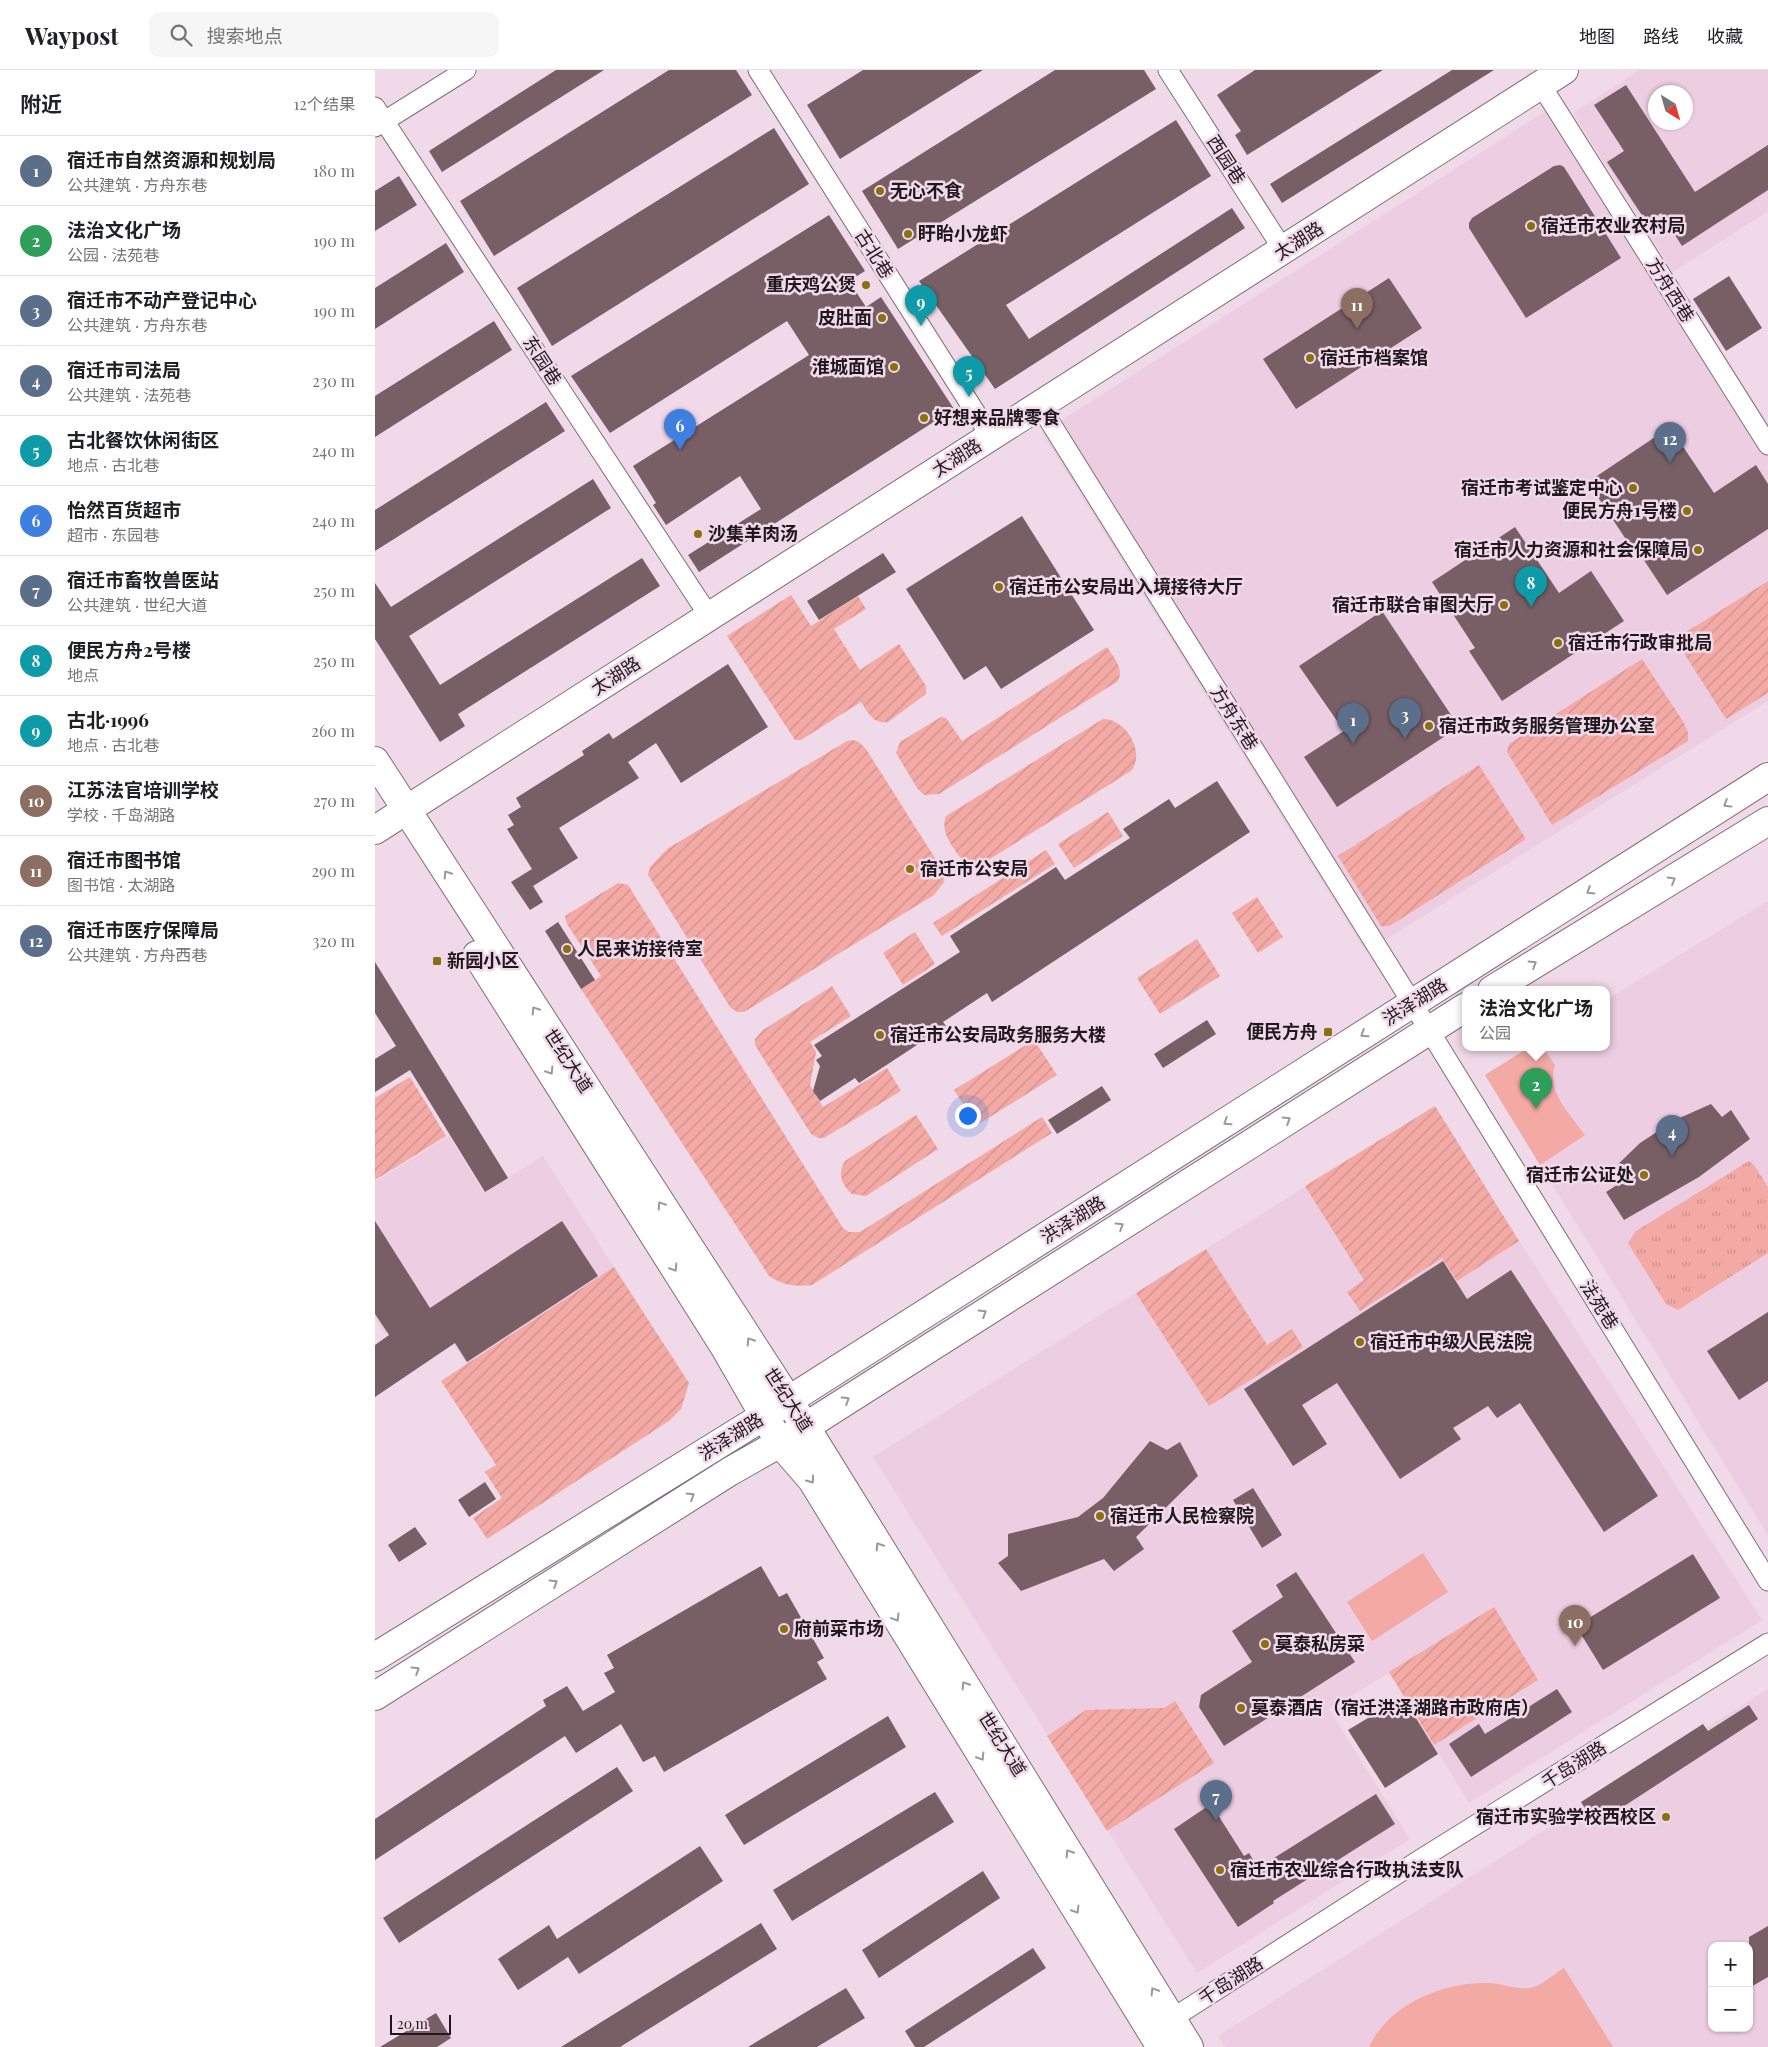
<!DOCTYPE html>
<html lang="zh">
<meta charset="utf-8">
<style>
:root{--surface:#fff;--page:#f6f6f6;--text:#202124;--muted:#757577;--line:#e0e0e0;--accent:#0b8043}
body{margin:0;font-family:"Playfair Display","Noto Sans SC",serif;background:var(--page);color:var(--text)}
.controls{position:absolute;right:15px;bottom:15px;display:grid;overflow:hidden;border-radius:10px;box-shadow:0 1px 4px #0004}
.controls button{width:45px;height:45px;display:grid;place-items:center;padding:0;border:0;border-bottom:1px solid var(--line);background:var(--surface);color:var(--text);font:25px sans-serif}
.compass{position:absolute;left:1273px;top:15px;width:45px;height:45px;border-radius:50%;background:var(--surface);box-shadow:0 1px 4px #0004;rotate:143deg}
.scale{position:absolute;left:15px;bottom:12px;width:61px;box-sizing:border-box;padding-left:5px;border:2px solid #20181e;border-top:0;font-size:14px;line-height:18px;white-space:nowrap;color:#20181e;-webkit-text-stroke:4px #f0d9e8;paint-order:stroke}
.you{position:absolute;left:592px;top:1045px;width:18px;height:18px;margin:-12px;border:4px solid #fff;border-radius:50%;background:#1a73e8;box-shadow:0 0 0 8px #1a73e833}
.badge{display:grid;place-items:center;width:32px;height:32px;border-radius:50%;background:var(--accent);color:#fff;font-size:16px;font-weight:700}
.pin{position:absolute;translate:-50% -41px;filter:drop-shadow(0 1px 2px #0008)}
.pin::after{content:'';position:absolute;top:26px;width:18px;height:15px;background:inherit;clip-path:polygon(0 0,100% 0,50% 100%)}
.popup{position:absolute;left:1087px;top:916px;width:148px;height:65px;box-sizing:border-box;display:grid;place-content:center;border-radius:10px;background:var(--surface);filter:drop-shadow(0 1px 4px #0005);font-size:16px;white-space:nowrap;color:var(--muted)}
.popup b{font-size:19px;color:var(--text)}
.popup::after{content:'';position:absolute;left:50%;top:100%;margin-left:-10px;border:10px solid transparent;border-top-color:var(--surface)}
.list{margin:0;padding:0;list-style:none}
h2{display:flex;justify-content:space-between;align-items:center;height:65px;margin:0;padding:0 20px;font-size:21px}
h2 small{font-size:16px;font-weight:400;color:var(--muted)}
.list li{display:grid;grid-template-columns:32px 1fr auto;gap:15px;align-items:center;box-sizing:border-box;height:70px;padding:0 20px;border-top:1px solid var(--line)}
.list b{display:block;font-size:19px;white-space:nowrap}
.list p{margin:0;font-size:16px;white-space:nowrap;color:var(--muted)}
.list em{font-size:16px;font-style:normal;color:var(--muted)}
.icon{flex:none;width:28px;height:28px;fill:none;stroke:currentColor;stroke-width:2;stroke-linecap:round;stroke-linejoin:round}
.map{position:relative;flex:none;width:1393px;height:1977px;overflow:hidden}
header{display:flex;align-items:center;gap:30px;box-sizing:border-box;height:70px;padding:0 25px;background:var(--surface);border-bottom:1px solid var(--line)}
header strong{font-size:24px}
nav{display:flex;gap:28px;margin-inline-start:auto;font-size:18px}
.search{width:350px;height:45px;background:var(--page);display:flex;align-items:center;gap:12px;box-sizing:border-box;padding:0 18px;border-radius:10px;color:var(--muted);font-size:19px}
main{display:flex}
aside{flex:1;background:var(--surface)}
.map>svg:first-child{display:block}
.built{fill:#eccde1;fill-rule:evenodd}
.grass{fill:url(#grass-tufts)}
.park{fill:#f3a9a4}
.garden{fill:url(#garden-furrows)}
.building{fill:#775f65}
.lines{fill:none;stroke-linecap:round;stroke-linejoin:round}
.street-casing{stroke:#826d7b;stroke-width:21}
.secondary-casing{stroke:#826d7b;stroke-width:30}
.primary-casing{stroke:#826d7b;stroke-width:30}
.street{stroke:#fff;stroke-width:19}
.secondary{stroke:#fff;stroke-width:28}
.primary{stroke:#fff;stroke-width:28}
.oneway{stroke:#9b979a}
.poi-dot{fill:#8b6f11;stroke:#f0d9e8;stroke-width:2}
.labels{text-anchor:middle;stroke-width:5;stroke-linejoin:round;paint-order:stroke}
.street-label{font-size:18px;fill:#20181e;stroke:#f0d9e8}
.poi-label{font-size:18px;font-weight:bold;fill:#20181e;stroke:#f0d9e8;text-anchor:start}
</style>
<header>
<strong>Waypost</strong>
<div class="search"><svg class="icon" aria-label="search" viewBox="0 0 24 24"><circle cx="10" cy="10" r="6"/><path d="M15 15l6 6"/></svg>搜索地点</div>
<nav><a>地图</a><a>路线</a><a>收藏</a></nav>
</header>
<main>
<aside>
<h2>附近<small>12个结果</small></h2>
<ul class="list">
<li><span class="badge" style="background:#5c6f8a">1</span><div><b>宿迁市自然资源和规划局</b><p>公共建筑 · 方舟东巷</p></div><em>180 m</em></li>
<li><span class="badge" style="background:#2e9e5b">2</span><div><b>法治文化广场</b><p>公园 · 法苑巷</p></div><em>190 m</em></li>
<li><span class="badge" style="background:#5c6f8a">3</span><div><b>宿迁市不动产登记中心</b><p>公共建筑 · 方舟东巷</p></div><em>190 m</em></li>
<li><span class="badge" style="background:#5c6f8a">4</span><div><b>宿迁市司法局</b><p>公共建筑 · 法苑巷</p></div><em>230 m</em></li>
<li><span class="badge" style="background:#0f9aa8">5</span><div><b>古北餐饮休闲街区</b><p>地点 · 古北巷</p></div><em>240 m</em></li>
<li><span class="badge" style="background:#3f7fe0">6</span><div><b>怡然百货超市</b><p>超市 · 东园巷</p></div><em>240 m</em></li>
<li><span class="badge" style="background:#5c6f8a">7</span><div><b>宿迁市畜牧兽医站</b><p>公共建筑 · 世纪大道</p></div><em>250 m</em></li>
<li><span class="badge" style="background:#0f9aa8">8</span><div><b>便民方舟2号楼</b><p>地点</p></div><em>250 m</em></li>
<li><span class="badge" style="background:#0f9aa8">9</span><div><b>古北·1996</b><p>地点 · 古北巷</p></div><em>260 m</em></li>
<li><span class="badge" style="background:#8d6e63">10</span><div><b>江苏法官培训学校</b><p>学校 · 千岛湖路</p></div><em>270 m</em></li>
<li><span class="badge" style="background:#8d6e63">11</span><div><b>宿迁市图书馆</b><p>图书馆 · 太湖路</p></div><em>290 m</em></li>
<li><span class="badge" style="background:#5c6f8a">12</span><div><b>宿迁市医疗保障局</b><p>公共建筑 · 方舟西巷</p></div><em>320 m</em></li>
</ul>
</aside>
<div class="map">
<svg width="1393" height="1977" viewBox="0 0 1393 1977">
<defs>
<pattern id="grass-tufts" width="24" height="20" patternUnits="userSpaceOnUse" patternTransform="scale(1.25)"><rect width="24" height="20" fill="#f3a9a4"/><path d="M3 7l-1-3M5 7V3M7 7l1-3M15 17l-1-3M17 17v-4M19 17l1-3" fill="none" stroke="#d0918d"/></pattern>
<pattern id="garden-furrows" width="10" height="10" patternUnits="userSpaceOnUse" patternTransform="scale(1.25)"><rect width="10" height="10" fill="#f3a9a4"/><path d="M-1 1l2-2M0 10L10 0M9 11l2-2" fill="none" stroke="#d0918d"/></pattern>
</defs>
<rect width="100%" height="100%" fill="#f0d9e8"/>
<path class="built" d="M1265,0H1393V141L1298,202L1198,43ZM1280,22H1310V52H1280Z
M1188,30L1393,354V631L991,882L667,363Z
M1393,831V1465L1110,1005L1153,978H1231V930Z
M1060,1036L1144,1171L1387,1550L1094,1733L1014,1603L954,1639L1035,1769L822,1903L498,1387Z
M74,1066L109,1123L168,1086L239,1197L92,1294L53,1236L10,1264L0,1249V1112Z
M1393,1619V1977H850L843,1966ZM1337,1876H1374V1958H1337Z"/>
<path class="grass" d="M1374,1091L1379,1095L1393,1117V1183L1303,1240L1291,1234L1253,1173L1261,1161Z"/>
<path class="park" d="M1153,978H1168L1180,995C1171,1022 1195,1044 1210,1065L1165,1095L1110,1005Z
M1048,1483L1073,1522L997,1571L972,1532Z
M1189,1898L1238,1977H994C1014,1934 1068,1912 1113,1913C1126,1913 1142,1920 1155,1918C1166,1916 1179,1904 1189,1898Z"/>
<path class="garden" d="M1393,511V623L1351,649L1300,569Z
M416,525L436,556L483,526L491,539L459,559L485,600L524,574L551,616V624L513,652C497,654 493,642 486,632L426,670H420L352,566Z
M732,577C739,588 749,598 743,611L564,724L549,725L542,718L521,683L525,672L566,647L571,648L587,671Z
M1267,589L1309,653L1313,663V671L1177,755L1132,682L1134,674Z
M728,649C751,649 771,682 756,701L602,797L589,793C580,779 564,764 571,746Z
M478,670L484,672L491,679L570,804L569,812L559,825L369,942H362L355,937L273,805L275,797L292,779L472,671Z
M1104,695L1151,769L1021,852L1014,856H1006L963,786Z
M733,742L748,766L699,798L683,774Z
M671,780L680,794L567,866L558,853Z
M243,813L253,815L468,1158L474,1162H485L667,1047L677,1063L437,1215C419,1217 408,1215 394,1206L206,919L226,906L192,854L190,846Z
M882,827L908,867L883,883L857,843Z
M540,862L560,894L528,915L508,883Z
M822,869L845,906L785,944L762,908Z
M457,916L476,946L435,972L441,982L435,1015L448,1037L512,998L526,1021L449,1068H443L436,1064L380,975V969L388,960Z
M659,970L682,1005L602,1055L579,1020Z
M35,1007L71,1066L0,1110V1028Z
M1060,1036L1144,1171L1082,1211L1067,1188L985,1241L972,1222L989,1210L930,1116Z
M541,1045L563,1079L491,1126L477,1124C467,1115 462,1104 470,1091Z
M831,1179L892,1275L917,1259L928,1277L834,1336L761,1223Z
M239,1197L314,1313L306,1339L294,1351L112,1469L98,1448L127,1428L110,1402L121,1395L66,1311Z
M1119,1537L1163,1610L1059,1675L1014,1602Z
M800,1631L839,1693L732,1761L672,1666L711,1640L789,1638Z"/>
<path class="building" d="M181,0H229L67,102L54,81Z
M294,0H361L377,25L119,186L85,131Z
M488,0H608L465,89L432,35Z
M680,0H769L781,19L523,179L487,121Z
M880,0H1008L872,85L860,65L866,61L842,25Z
M1077,0H1119L907,133L895,114Z
M1251,15L1320,122L1393,75V120L1307,176L1286,143L1272,153L1232,92L1249,81L1219,35Z
M801,50L836,106L631,235L654,269L857,138L870,158L620,319L544,211Z
M399,58L434,114L177,276L142,218Z
M1185,95L1189,97L1246,188L1151,248L1094,158V153L1097,148L1179,96Z
M24,106L42,135L0,161V121Z
M454,145L490,201L474,211L491,237L506,227L579,339L324,502L313,485L386,439L365,406L291,455L278,435L281,433L258,396L434,285L412,251L235,363L196,306Z
M71,173L89,202L0,259V218Z
M1354,206L1387,258L1351,281L1318,229Z
M1014,208L1047,258L921,339L888,289Z
M119,251L137,280L0,367V326Z
M171,332L190,361L0,481V440Z
M1295,357L1339,423L1381,395L1393,414V459L1292,525L1259,475L1256,477L1213,412Z
M218,409L236,438L34,566L65,615L267,488L285,516L83,644L90,656L65,672L0,569V513L16,537Z
M647,446L719,560L626,619L611,596L589,610L531,519Z
M1140,457L1184,523L1216,501L1249,551L1127,631L1094,581L1100,578L1057,512Z
M508,483L521,502L444,550L432,531Z
M1007,541L1084,657L962,737L929,687L969,661L924,596Z
M353,594L393,657L306,713L281,673L253,692L264,708L184,758L203,788L158,816L168,832L155,840L136,812L157,799L132,759L139,755L133,745L146,737L141,728L209,685L207,681L234,663L238,669Z
M842,711L875,762L617,932L612,923L568,952L571,956L484,1013L480,1008L445,1031L438,1021L445,996L441,990L447,986L439,975L585,882L575,866L681,797L690,810L755,768L748,759L794,729L800,738Z
M183,852L220,910L206,919L170,861Z
M0,892L133,1108L110,1122L35,1000L0,1022V989L21,976L0,943Z
M832,950L841,964L788,998L779,984Z
M727,1016L736,1030L682,1064L673,1050Z
M1336,1034L1347,1047L1356,1040L1375,1069L1324,1107L1249,1150L1231,1122L1245,1113L1236,1101L1265,1073L1300,1050Z
M0,1151L55,1238L187,1151L223,1206L92,1292L80,1273L0,1327V1275L14,1265L0,1244Z
M1068,1191L1092,1229L1136,1200L1283,1426L1229,1462L1145,1333L1122,1348L1113,1336L1078,1358L1086,1369L1025,1409L962,1313L927,1335L952,1374L918,1396L869,1319Z
M1393,1242V1311L1364,1330L1332,1281Z
M775,1371L792,1380L805,1372L823,1406L761,1467L769,1479L739,1501L729,1489L646,1521L623,1493L633,1486V1464L703,1447L728,1428Z
M110,1412L121,1429L94,1447L83,1430Z
M878,1418L907,1465L887,1478L858,1430Z
M40,1457L52,1474L24,1492L13,1475Z
M1318,1484L1345,1528L1228,1600L1201,1556Z
M386,1496L404,1527L412,1523L449,1588L442,1592L452,1609L289,1702L280,1686L268,1692L246,1654L201,1683L190,1666L0,1790V1749L171,1636L168,1630L192,1616L208,1641L240,1622L229,1603L239,1598L232,1585Z
M921,1502L980,1592L849,1676L824,1637L826,1625L877,1592L857,1561L908,1527L901,1515Z
M1182,1619L1197,1642L1096,1707L1074,1674L1104,1654L1110,1664Z
M1028,1627L1063,1684L1010,1718L973,1660Z
M1374,1635L1383,1649L1220,1755L1206,1732L1328,1654L1333,1661Z
M513,1646L531,1677L369,1775L350,1745Z
M242,1697L258,1721L24,1873L8,1848Z
M560,1722L579,1752L417,1851L398,1820Z
M1001,1724L1020,1754L898,1831L899,1833L863,1857L799,1759L836,1734L869,1786L874,1783L883,1798Z
M325,1776L348,1811L204,1904L193,1887L143,1920L123,1889L174,1855L182,1869Z
M608,1801L625,1828L504,1908L487,1880Z
M386,1853L402,1879L245,1977H186Z
M1393,1856V1907L1374,1918V1867Z
M658,1878L671,1898L549,1977H540L530,1961Z
M471,1918L490,1948L442,1977H373Z
M61,1943L76,1968L62,1977H5Z"/>
<g class="lines">
<defs>
<path id="street" d="M383,0L616,367
M793,0L909,181
M1166,15L1393,375
M0,37L334,546
M0,57L91,0
M665,336L1054,960L1393,1511
M787,1955L1049,1787L1393,1573"/>
<path id="secondary" d="M0,691L430,1356L814,1977
M0,760L1189,0
M102,885L349,1276L405,1373L437,1410L786,1977"/>
<path id="primary" d="M1117,920L1393,751
M0,1587L389,1346L1393,707
M0,1626L354,1402L405,1373L1091,937"/>
</defs>
<use href="#street" class="street-casing"/>
<use href="#secondary" class="secondary-casing"/>
<use href="#primary" class="primary-casing"/>
<use href="#street" class="street"/>
<use href="#secondary" class="secondary"/>
<use href="#primary" class="primary"/>
</g>
<defs><path id="oneway-chevron" d="M-2-3.5L2.5 0L-2 3.5" fill="none" stroke-width="1.6" stroke-linecap="round" stroke-linejoin="round" transform="scale(1.25)"/></defs>
<g class="oneway">
<use href="#oneway-chevron" transform="translate(1352 734) rotate(148)"/>
<use href="#oneway-chevron" transform="translate(72 804) rotate(-123)"/>
<use href="#oneway-chevron" transform="translate(1297 810) rotate(-31)"/>
<use href="#oneway-chevron" transform="translate(1215 821) rotate(148)"/>
<use href="#oneway-chevron" transform="translate(1158 894) rotate(-32)"/>
<use href="#oneway-chevron" transform="translate(160 940) rotate(-123)"/>
<use href="#oneway-chevron" transform="translate(989 964) rotate(147)"/>
<use href="#oneway-chevron" transform="translate(175 1001) rotate(58)"/>
<use href="#oneway-chevron" transform="translate(912 1050) rotate(-32)"/>
<use href="#oneway-chevron" transform="translate(852 1052) rotate(147)"/>
<use href="#oneway-chevron" transform="translate(286 1135) rotate(-123)"/>
<use href="#oneway-chevron" transform="translate(745 1156) rotate(-32)"/>
<use href="#oneway-chevron" transform="translate(299 1198) rotate(58)"/>
<use href="#oneway-chevron" transform="translate(608 1243) rotate(-32)"/>
<use href="#oneway-chevron" transform="translate(375 1271) rotate(-123)"/>
<use href="#oneway-chevron" transform="translate(471 1330) rotate(-32)"/>
<use href="#oneway-chevron" transform="translate(436 1410) rotate(54)"/>
<use href="#oneway-chevron" transform="translate(316 1426) rotate(-32)"/>
<use href="#oneway-chevron" transform="translate(504 1476) rotate(-122)"/>
<use href="#oneway-chevron" transform="translate(179 1513) rotate(-32)"/>
<use href="#oneway-chevron" transform="translate(521 1548) rotate(59)"/>
<use href="#oneway-chevron" transform="translate(41 1600) rotate(-32)"/>
<use href="#oneway-chevron" transform="translate(590 1615) rotate(-122)"/>
<use href="#oneway-chevron" transform="translate(606 1687) rotate(58)"/>
<use href="#oneway-chevron" transform="translate(694 1783) rotate(-122)"/>
<use href="#oneway-chevron" transform="translate(701 1840) rotate(58)"/>
<use href="#oneway-chevron" transform="translate(779 1921) rotate(-122)"/>
</g>
<g class="poi-dot">
<circle cx="505" cy="121" r="5"/>
<circle cx="1156" cy="156" r="5"/>
<circle cx="533" cy="164" r="5"/>
<circle cx="491" cy="215" r="5"/>
<circle cx="507" cy="248" r="5"/>
<circle cx="935" cy="288" r="5"/>
<circle cx="519" cy="297" r="5"/>
<circle cx="549" cy="348" r="5"/>
<circle cx="1258" cy="418" r="5"/>
<circle cx="1312" cy="441" r="5"/>
<circle cx="323" cy="464" r="5"/>
<circle cx="1323" cy="480" r="5"/>
<circle cx="624" cy="517" r="5"/>
<circle cx="1129" cy="535" r="5"/>
<circle cx="1183" cy="573" r="5"/>
<circle cx="1054" cy="656" r="5"/>
<circle cx="535" cy="799" r="5"/>
<circle cx="192" cy="879" r="5"/>
<rect x="57" y="886" width="10" height="10" rx="2.5"/>
<rect x="948" y="957" width="10" height="10" rx="2.5"/>
<circle cx="505" cy="965" r="5"/>
<circle cx="1269" cy="1105" r="5"/>
<circle cx="985" cy="1272" r="5"/>
<circle cx="725" cy="1446" r="5"/>
<circle cx="409" cy="1559" r="5"/>
<circle cx="890" cy="1574" r="5"/>
<circle cx="866" cy="1638" r="5"/>
<circle cx="1291" cy="1747" r="5"/>
<circle cx="845" cy="1800" r="5"/>
</g>
<g class="labels">
<g class="street-label">
<text transform="translate(851 90) rotate(57)" y="6">西园巷</text>
<text transform="translate(924 171) rotate(-33)" y="6">太湖路</text>
<text transform="translate(499 184) rotate(58)" y="6">古北巷</text>
<text transform="translate(1295 220) rotate(58)" y="6">方舟西巷</text>
<text transform="translate(167 291) rotate(57)" y="6">东园巷</text>
<text transform="translate(582 388) rotate(-32)" y="6">太湖路</text>
<text transform="translate(241 606) rotate(-33)" y="6">太湖路</text>
<text transform="translate(859 648) rotate(58)" y="6">方舟东巷</text>
<text transform="translate(1040 932) rotate(-32)" y="6">洪泽湖路</text>
<text transform="translate(193 991) rotate(57)" y="6">世纪大道</text>
<text transform="translate(698 1150) rotate(-32)" y="6">洪泽湖路</text>
<text transform="translate(1224 1235) rotate(58)" y="6">法苑巷</text>
<text transform="translate(413 1330) rotate(57)" y="6">世纪大道</text>
<text transform="translate(356 1367) rotate(-32)" y="6">洪泽湖路</text>
<text transform="translate(627 1674) rotate(58)" y="6">世纪大道</text>
<text transform="translate(1199 1695) rotate(-32)" y="6">千岛湖路</text>
<text transform="translate(856 1911) rotate(-33)" y="6">千岛湖路</text>
</g>
<g class="poi-label">
<text x="515" y="127">无心不食</text>
<text x="1166" y="162">宿迁市农业农村局</text>
<text x="543" y="170">盱眙小龙虾</text>
<text x="481" y="221" text-anchor="end">重庆鸡公煲</text>
<text x="497" y="254" text-anchor="end">皮肚面</text>
<text x="945" y="294">宿迁市档案馆</text>
<text x="509" y="303" text-anchor="end">淮城面馆</text>
<text x="559" y="354">好想来品牌零食</text>
<text x="1248" y="424" text-anchor="end">宿迁市考试鉴定中心</text>
<text x="1302" y="447" text-anchor="end">便民方舟1号楼</text>
<text x="333" y="470">沙集羊肉汤</text>
<text x="1313" y="486" text-anchor="end">宿迁市人力资源和社会保障局</text>
<text x="634" y="523">宿迁市公安局出入境接待大厅</text>
<text x="1119" y="541" text-anchor="end">宿迁市联合审图大厅</text>
<text x="1193" y="579">宿迁市行政审批局</text>
<text x="1064" y="662">宿迁市政务服务管理办公室</text>
<text x="545" y="805">宿迁市公安局</text>
<text x="202" y="885">人民来访接待室</text>
<text x="72" y="897">新园小区</text>
<text x="943" y="968" text-anchor="end">便民方舟</text>
<text x="515" y="971">宿迁市公安局政务服务大楼</text>
<text x="1259" y="1111" text-anchor="end">宿迁市公证处</text>
<text x="995" y="1278">宿迁市中级人民法院</text>
<text x="735" y="1452">宿迁市人民检察院</text>
<text x="419" y="1565">府前菜市场</text>
<text x="900" y="1580">莫泰私房菜</text>
<text x="876" y="1644">莫泰酒店（宿迁洪泽湖路市政府店）</text>
<text x="1281" y="1753" text-anchor="end">宿迁市实验学校西校区</text>
<text x="855" y="1806">宿迁市农业综合行政执法支队</text>
</g>
</g>
</svg>
<div class="controls">
<button>+</button>
<button>−</button>
</div>
<svg class="compass" viewBox="-18 -18 36 36"><path d="M0-13l5 13h-10z" fill="#e53935"/><path d="M0 13l5-13h-10z" fill="#757577"/></svg>
<div class="scale">20 m</div>
<div class="you"></div>
<div class="pin badge" style="left:978px;top:674px;background:#5c6f8a">1</div>
<div class="pin badge" style="left:1161px;top:1039px;background:#2e9e5b">2</div>
<div class="popup"><b>法治文化广场</b>公园</div>
<div class="pin badge" style="left:1030px;top:669px;background:#5c6f8a">3</div>
<div class="pin badge" style="left:1297px;top:1086px;background:#5c6f8a">4</div>
<div class="pin badge" style="left:594px;top:327px;background:#0f9aa8">5</div>
<div class="pin badge" style="left:305px;top:380px;background:#3f7fe0">6</div>
<div class="pin badge" style="left:841px;top:1751px;background:#5c6f8a">7</div>
<div class="pin badge" style="left:1156px;top:537px;background:#0f9aa8">8</div>
<div class="pin badge" style="left:546px;top:256px;background:#0f9aa8">9</div>
<div class="pin badge" style="left:1200px;top:1576px;background:#8d6e63">10</div>
<div class="pin badge" style="left:982px;top:259px;background:#8d6e63">11</div>
<div class="pin badge" style="left:1295px;top:393px;background:#5c6f8a">12</div>
</div>
</main>
